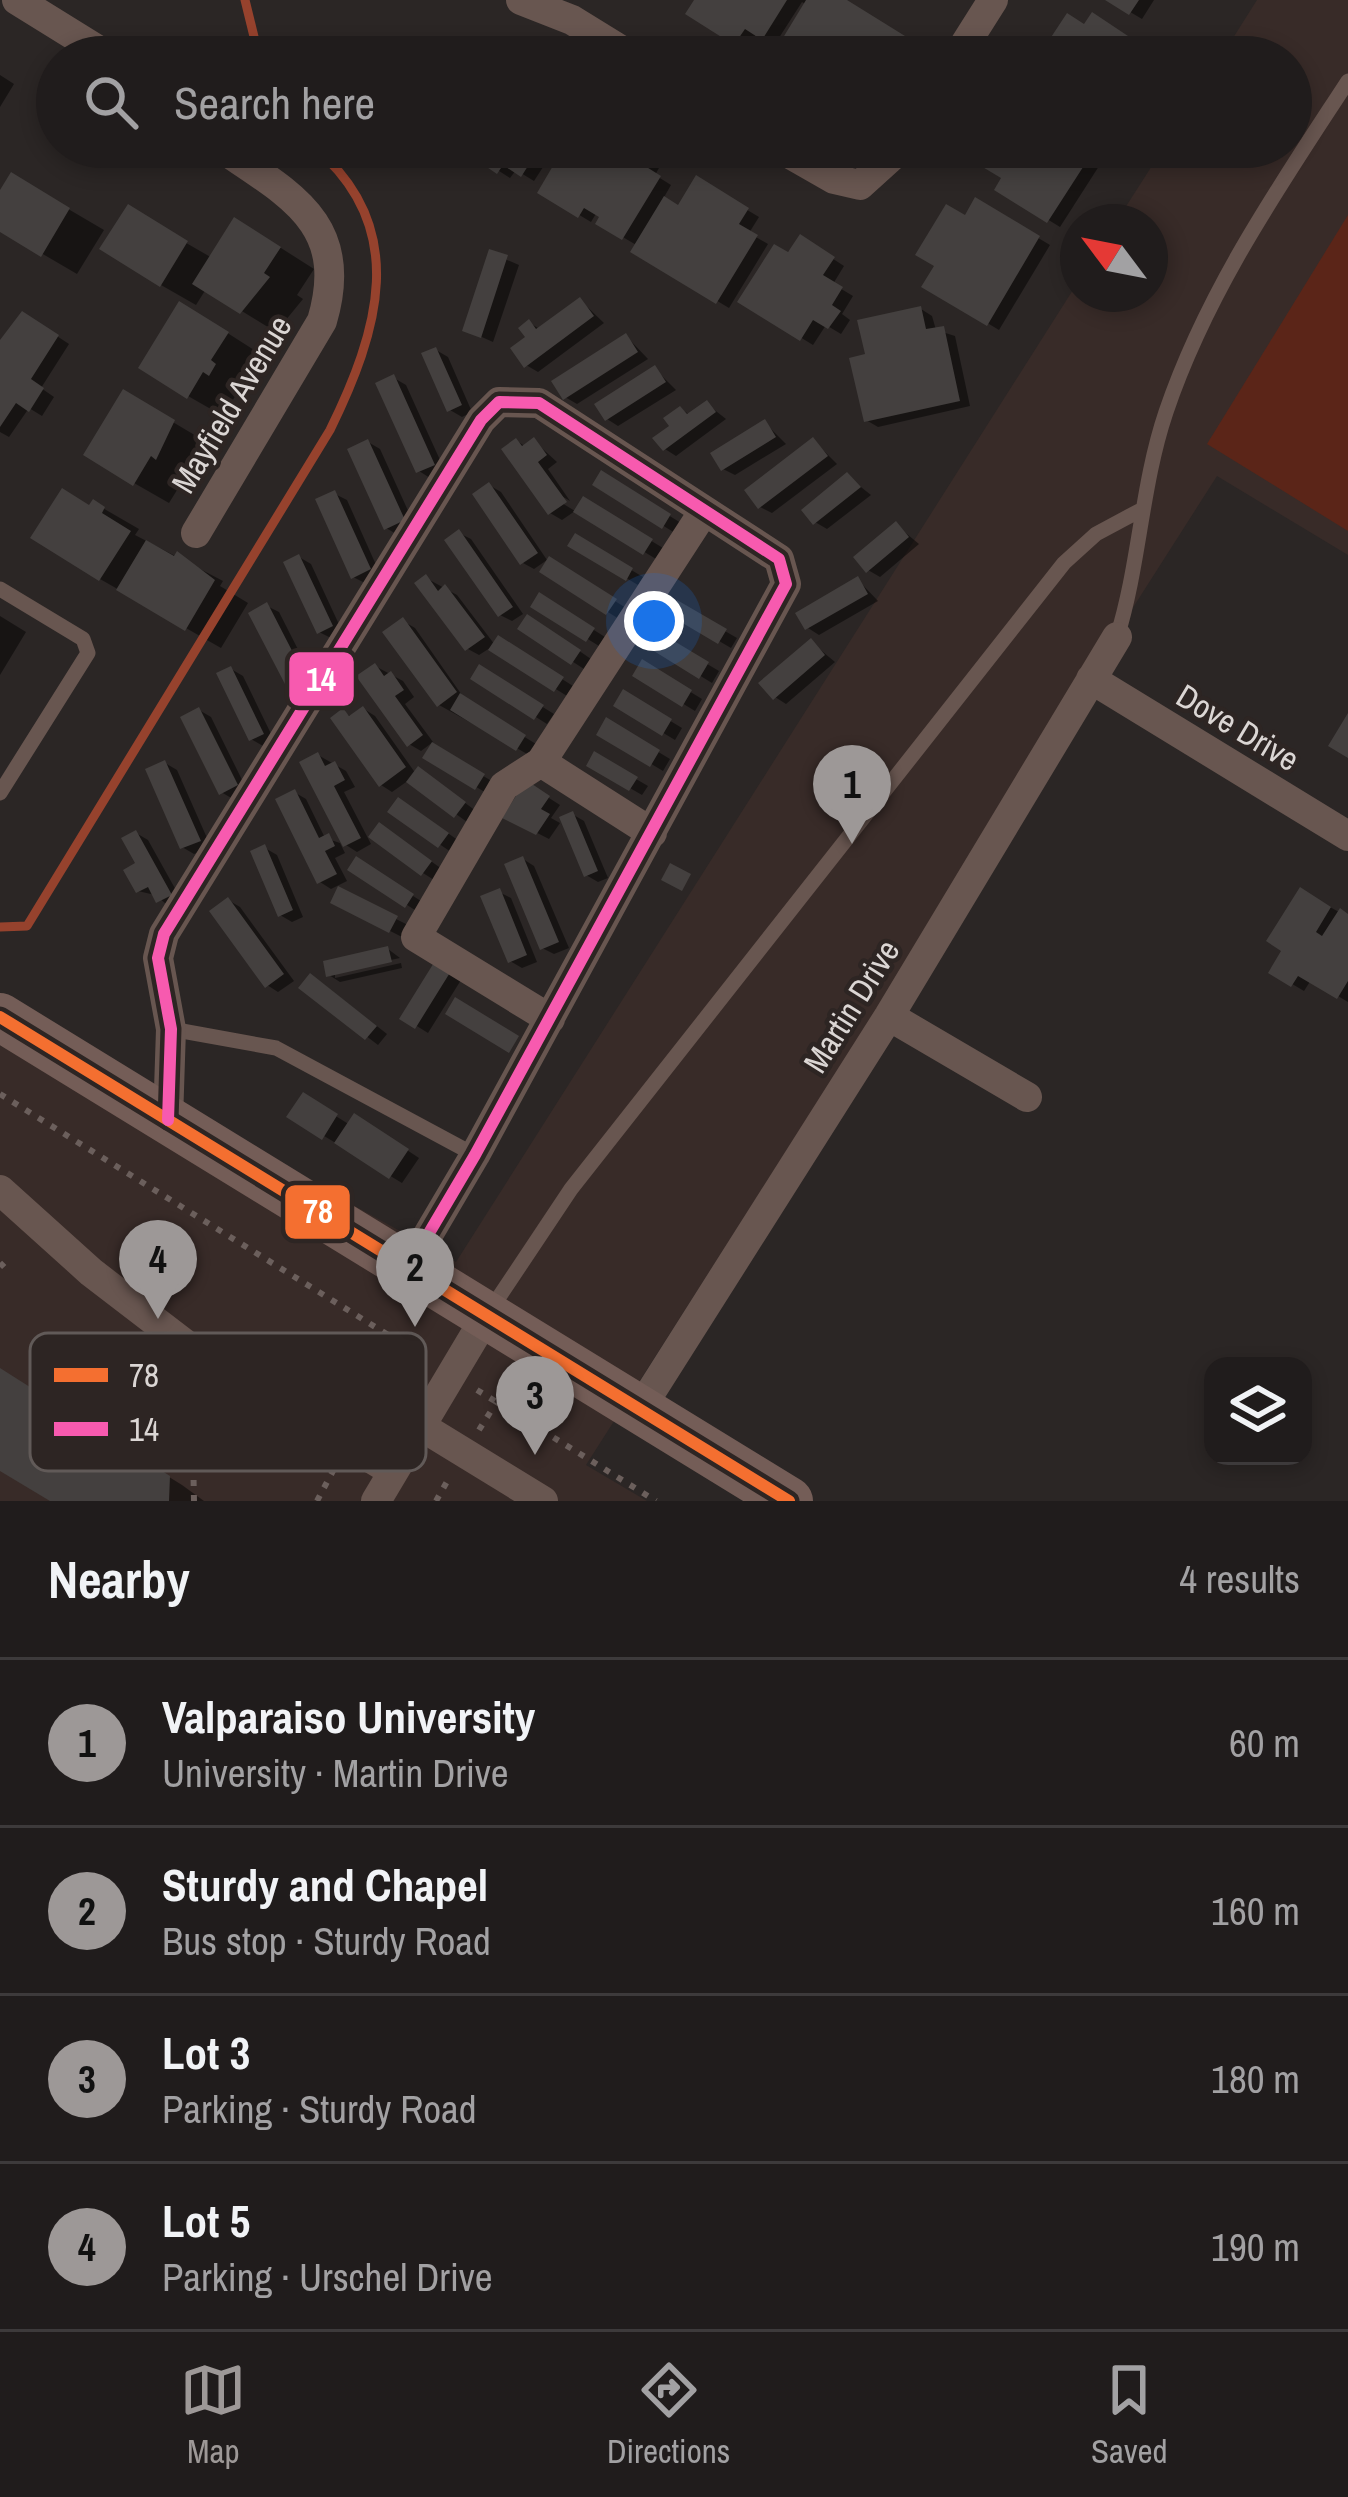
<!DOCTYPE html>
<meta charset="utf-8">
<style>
:root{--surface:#201c1c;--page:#2d2929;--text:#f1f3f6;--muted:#a2a1a3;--line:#3d3a3b;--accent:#9d9897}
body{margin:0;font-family:"Archivo Narrow",sans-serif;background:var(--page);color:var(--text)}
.controls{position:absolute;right:36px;bottom:36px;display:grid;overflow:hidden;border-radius:24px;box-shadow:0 6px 18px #0003}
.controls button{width:108px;height:108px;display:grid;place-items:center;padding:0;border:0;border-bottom:3px solid var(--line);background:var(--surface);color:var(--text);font:60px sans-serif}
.compass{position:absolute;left:1060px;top:204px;width:108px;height:108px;border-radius:50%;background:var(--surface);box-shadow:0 6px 18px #0003;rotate:302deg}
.you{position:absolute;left:654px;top:621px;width:42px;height:42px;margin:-30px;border:9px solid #fff;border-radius:50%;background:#1a73e8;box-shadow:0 0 0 18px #1a73e833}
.badge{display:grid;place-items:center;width:78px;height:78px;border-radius:50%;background:var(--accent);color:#111;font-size:39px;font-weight:700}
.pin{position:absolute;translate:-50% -99px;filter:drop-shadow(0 3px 6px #0008)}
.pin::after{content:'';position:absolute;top:63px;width:42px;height:36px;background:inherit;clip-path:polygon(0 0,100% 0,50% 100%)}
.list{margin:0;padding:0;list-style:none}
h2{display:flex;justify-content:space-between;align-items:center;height:156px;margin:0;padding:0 48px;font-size:51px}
h2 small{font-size:39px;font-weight:400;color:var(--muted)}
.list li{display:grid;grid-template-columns:78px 1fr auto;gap:36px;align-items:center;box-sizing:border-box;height:168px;padding:0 48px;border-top:3px solid var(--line)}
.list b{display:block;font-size:45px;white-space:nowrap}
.list p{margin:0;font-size:39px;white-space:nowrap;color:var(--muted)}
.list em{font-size:39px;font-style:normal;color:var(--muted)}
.icon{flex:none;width:66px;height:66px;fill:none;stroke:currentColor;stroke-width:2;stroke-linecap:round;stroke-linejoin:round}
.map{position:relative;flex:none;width:1348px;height:1501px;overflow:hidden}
.search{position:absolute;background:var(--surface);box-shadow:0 6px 18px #0003;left:36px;right:36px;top:36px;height:132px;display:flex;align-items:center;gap:30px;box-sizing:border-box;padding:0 42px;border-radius:66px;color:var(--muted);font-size:45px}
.sheet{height:828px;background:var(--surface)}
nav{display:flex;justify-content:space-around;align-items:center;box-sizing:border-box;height:168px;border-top:3px solid var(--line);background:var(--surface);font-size:33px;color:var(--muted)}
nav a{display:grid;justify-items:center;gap:6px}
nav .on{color:var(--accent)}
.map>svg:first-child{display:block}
.built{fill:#382b28}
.green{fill:#5b2518}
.shadow{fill:#0007}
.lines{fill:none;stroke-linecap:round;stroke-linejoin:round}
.stream{stroke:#96422d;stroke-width:9}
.building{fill:#44403f}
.path{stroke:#6b5f5c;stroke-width:6;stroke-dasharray:6 9;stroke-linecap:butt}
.service{stroke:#685650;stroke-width:15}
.minor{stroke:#685650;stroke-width:30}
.primary{stroke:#745d57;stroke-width:48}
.bus-1-casing{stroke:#2d2523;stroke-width:21}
.bus-2-casing{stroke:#2d2523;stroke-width:21}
.bus-1{stroke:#f46f30;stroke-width:12}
.bus-2{stroke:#f75aaf;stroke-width:12}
.labels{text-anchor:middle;stroke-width:9;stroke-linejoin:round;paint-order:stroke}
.street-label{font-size:33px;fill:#dbd6d4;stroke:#2d2523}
.key{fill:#2d2523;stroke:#615a58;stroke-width:3}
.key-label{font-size:33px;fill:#dbd6d4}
.line-badge{stroke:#2d2523;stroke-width:4.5}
.badge-label{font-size:33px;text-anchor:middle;font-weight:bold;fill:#fff}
</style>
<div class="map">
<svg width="1348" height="1501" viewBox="0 0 1348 1501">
<rect width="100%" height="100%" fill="#2b2625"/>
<path class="built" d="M1257,0H1348V555L1217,476L586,1465L647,1501H0V1010L456,1262L1078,282V294H1150V222H1116L1164,147H1291V57H1221Z"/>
<path class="green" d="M1348,215V531L1207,444Z"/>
<path class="shadow" d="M697,0H842L915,45L907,57H799L807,5L802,2L775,44L757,33L747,49L689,13Z
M1110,0H1154L1142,19Z
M1093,16L1138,45L1130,57H1041L1086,28Z
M438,48L449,57H403Z
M0,75L14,84L0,107Z
M485,147H556L534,181L516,170L510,178L482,160L489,150Z
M568,147H645L664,159L655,175L671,185L663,199L679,209L697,180L759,217L749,233L768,244L729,308L634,251L638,246L599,223L603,216L597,212L591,222L541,192Z
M989,147H1099L1108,152L1060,227L998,189L1005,177Z
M12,176L104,230L77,274L0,229V196Z
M976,201L1050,245L999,330L926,286Z
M174,236L214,259L270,241L314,269L297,295L303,299L276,332L206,289L196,305L161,285Z
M801,238L844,266L833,284L853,296L842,314L850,320L841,334L826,325L813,345L742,301Z
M491,253L519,265L493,342L466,330Z
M580,300L604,323L538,372L526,365L530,323L541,330Z
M921,309L932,316L936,330L955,336L970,406L878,427L866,420L868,357Z
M34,321L69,344L41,388L54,397L42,416L29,408L9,437L0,432V343Z
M215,325L262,355L244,383L250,386L245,394L239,390L223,416L188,396Z
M626,336L648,359L577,404L565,397Z
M436,350L448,357L472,412L462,417L450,410Z
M655,369L676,390L618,426L607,419Z
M394,378L406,385L445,471L430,478L419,471Z
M124,393L208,443L192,477L187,474L169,503L134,483Z
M707,404L726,419L676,456L665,449L681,409L690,415Z
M765,423L786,444L735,475L723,469Z
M517,441L526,447L534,441L557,462L548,469L570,501L555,492L552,497L575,511L562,520L550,513Z
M814,441L837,464L772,513L760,507Z
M368,442L380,449L415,526L398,535L386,528Z
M602,474L681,523L675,533L596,484Z
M847,476L871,495L827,529L815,522Z
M489,485L501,492L547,560L534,569L523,563Z
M335,494L347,500L381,576L365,583L353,577Z
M584,500L663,548L656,559L579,512Z
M94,503L139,529L135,535L223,581L220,586L248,603L221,648L100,579Z
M896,525L919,544L880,577L868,570Z
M459,533L471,539L523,614L512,621L500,615Z
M576,537L643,577L638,585L571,545Z
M299,557L311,564L343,633L331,638L319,632Z
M550,560L626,608L619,619L543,571Z
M426,578L457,595L495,645L499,639L573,686L567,696L490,648L479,655L468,649Z
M858,580L878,601L819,635L808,628Z
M540,596L605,637L599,646L536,607Z
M678,604L737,638L731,648L673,614Z
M267,606L279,612L315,683L300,691L288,684Z
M0,616L26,632L0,675Z
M403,621L415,628L466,701L536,744L529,755L439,705Z
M540,624L591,659L584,669L521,628Z
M660,636L719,671L712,683L653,647Z
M811,642L835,662L786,704L775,697Z
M643,663L702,699L695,711L636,675Z
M375,666L403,681L414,697L405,704L433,742L421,751L409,744Z
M480,668L554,714L547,724L474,678Z
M231,669L243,676L274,740L263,746L251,739Z
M624,693L682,728L675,740L617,705Z
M364,709L375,716L416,774L430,777L476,811L467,822L409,780L392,792L381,785L343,712L352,717Z
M199,710L211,717L248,792L233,799L221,792Z
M607,721L670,759L663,771L600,733Z
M433,746L495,783L488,794L426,757Z
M318,755L346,771L355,787L344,792L371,844L357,852L346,845Z
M595,755L648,786L642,795L590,765Z
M165,763L177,770L211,847L194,854L182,847Z
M527,784L560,805L551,818L560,823L549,839L506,817Z
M294,792L306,799L325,838L340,843L345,853L335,858L347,881L331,889L320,882Z
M411,807L459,841L451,852L391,811Z
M572,814L584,821L608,878L598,882L586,875Z
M136,833L148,840L182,901L170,907L155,895L138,891Z
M391,833L442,869L434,880L423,873Z
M265,848L277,855L303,917L292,922L280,915Z
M523,859L534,866L569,948L554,954L542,948Z
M357,860L424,903L418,912L351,869Z
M1301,891L1348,917V1002L1311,980L1304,991L1272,972L1285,950Z
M499,892L511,898L537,962L522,968L510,961Z
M228,900L240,907L294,981L278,992L267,985Z
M345,908L396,919L408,925L402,937Z
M388,949L400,958L335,972V978L401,963L402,968L340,982L329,975L326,963Z
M436,965L461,980L428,1033L404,1018Z
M322,983L387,1034L378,1045L302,987Z
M304,1096L350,1125L366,1123L419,1158L402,1183L291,1116Z
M0,1372L182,1485L204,1501H56L0,1469Z"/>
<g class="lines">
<path class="stream" d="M245,0L259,57
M0,927L27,926L330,430C378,332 411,228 314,147"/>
</g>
<path class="building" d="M694,0H787L762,40L745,29L734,45L685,14Z
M806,0H847L905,36L892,57H796L778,46Z
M1105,0H1139L1129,15Z
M1092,12L1128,36L1114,57H1038L1067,13L1084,24Z
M406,37L439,45L436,57H378L380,49L401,54Z
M479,147H540L521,177L503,165L497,174L478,161L485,151Z
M564,147L655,150L645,166L661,176L622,240L595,224L599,217L584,208L578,218L537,193Z
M986,147H1096L1047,223L994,190L1001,178L976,163Z
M11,172L70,208L41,257L0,232V190Z
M696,175L749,208L739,224L758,235L716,304L630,252L664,196L678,205Z
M975,197L1040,236L987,326L921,287L934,266L915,255L946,204L965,215Z
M128,204L188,241L160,287L99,249Z
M234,217L281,247L264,273L270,277L240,314L192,284Z
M800,234L835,257L823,275L843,287L832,305L841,311L828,329L813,320L800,341L737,302L774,244L788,252Z
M489,249L508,255L481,338L462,331Z
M580,297L594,316L524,368L510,348L525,337L518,328L529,319L536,329Z
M179,301L229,332L211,360L216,364L209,376L203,372L187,399L138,368Z
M921,306L926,329L944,326L960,401L864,422L849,358L865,354L857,320Z
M22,311L59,335L31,379L44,388L29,412L16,403L0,427V340Z
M626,333L638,352L563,400L551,381Z
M436,347L462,405L447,412L421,353Z
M655,365L666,382L605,421L594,404Z
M394,374L435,465L416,473L375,383Z
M123,389L175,420L156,460L151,456L133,486L83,455Z
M707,400L716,412L663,451L652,438L669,426L663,418L680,406L687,414Z
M765,419L776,437L721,471L710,453Z
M534,437L547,455L538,462L567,502L548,515L501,449L516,438L522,446Z
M813,437L828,456L758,509L744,490Z
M368,439L405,520L384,530L347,449Z
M601,470L671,514L662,529L592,485Z
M847,472L861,487L813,525L801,510Z
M489,482L538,553L520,565L472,494Z
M62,488L89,505L93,499L105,507L102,513L131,531L99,581L30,538Z
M335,490L371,569L351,579L315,499Z
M583,496L653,539L643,555L573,512Z
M896,521L909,537L866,573L853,557Z
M459,529L513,607L498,617L444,540Z
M575,533L633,568L626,581L567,546Z
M146,540L174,556L177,551L215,580L185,631L116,590Z
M299,554L333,626L317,634L283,562Z
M549,556L617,599L606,615L539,572Z
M426,574L438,591L445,584L485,637L465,651L414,583Z
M858,576L868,594L805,630L795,613Z
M539,592L595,628L586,642L530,607Z
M677,600L727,629L718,644L669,615Z
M267,602L305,676L286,686L248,613Z
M527,614L581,650L571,665L517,629Z
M403,617L457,692L437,707L382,632Z
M659,632L709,662L699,679L649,648Z
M498,635L564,677L554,692L488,650Z
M811,638L825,655L773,700L758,683Z
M642,659L692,690L682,707L632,676Z
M375,663L384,676L391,671L404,690L395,696L423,735L407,747L356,676Z
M479,664L544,705L534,720L470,679Z
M231,666L264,734L249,741L216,673Z
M623,689L672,719L662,736L613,706Z
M460,693L526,735L516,751L450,710Z
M363,706L406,767L379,787L330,718L343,708L349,716Z
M199,707L238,785L219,795L180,717Z
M1348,713V758L1328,746Z
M606,717L660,750L650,767L596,735Z
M432,742L485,774L475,790L422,758Z
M594,751L638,777L629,791L586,766Z
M318,752L325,766L335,761L345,780L334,786L361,838L343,847L299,762Z
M165,760L201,841L180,849L145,769Z
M418,766L466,802L454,818L406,782Z
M526,780L550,796L541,809L550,814L536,835L502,818Z
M295,789L319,838L329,833L335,846L325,851L337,874L317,884L275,799Z
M398,797L449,833L438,848L387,812Z
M573,811L598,871L584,877L559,817Z
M379,822L432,861L421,876L368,837Z
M136,830L172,895L156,903L148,887L136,893L123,870L135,863L121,838Z
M265,844L293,910L278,917L250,851Z
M356,856L414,894L405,908L347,870Z
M523,856L559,942L540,950L504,864Z
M670,863L691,874L682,891L661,880Z
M338,886L398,916L389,933L330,903Z
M1300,887L1331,907L1316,932L1322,936L1340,908L1348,914V981L1337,999L1298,976L1291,987L1268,973L1281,951L1266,941Z
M500,888L527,955L508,963L480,896Z
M228,897L284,974L265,988L209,911Z
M388,946L392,962L326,977L323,961Z
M435,961L451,971L415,1029L399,1019Z
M310,973L377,1026L365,1040L298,988Z
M455,997L519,1036L509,1053L445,1014Z
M303,1092L338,1114L322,1140L286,1117Z
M354,1113L409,1149L389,1179L334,1143Z
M0,1368L170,1476L169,1501H50L0,1471Z"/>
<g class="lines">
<path class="path" d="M0,1094L430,1361
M0,1267L5,1262
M477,1390L656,1501
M361,1421L407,1348
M479,1430L496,1403
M194,1501L193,1452L228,1401
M317,1501L334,1469
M436,1501L449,1478"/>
<path class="service" d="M0,589L83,639L88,653L0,793
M1117,637C1140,563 1141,486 1166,412C1207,291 1279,187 1348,81
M171,1029L276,1048L475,1155
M489,1312L571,1189L1064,563L1096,534L1139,511"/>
<path class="minor" d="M17,0L109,57
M521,0L572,20L632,57
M957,57L993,0
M778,147L834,179L860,185L902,147
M196,533L322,321C351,223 290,195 220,147
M1091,679L1348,836
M541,762L652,833
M889,1016L1027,1097
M550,1019L416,937L504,786L541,762L704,511
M168,1120L171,1029L158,958L164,934L481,420L499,402L539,403L779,559L786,584L475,1155L409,1267
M0,1190L91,1272L194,1351L392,1471
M640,1409L889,1016L1117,637
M419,1425L543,1501
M376,1501L487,1315"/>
<path class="primary" d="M0,1017L789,1501"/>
<defs>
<path id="bus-1" d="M0,1017L789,1501"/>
<path id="bus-2" d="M168,1120L171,1029L158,958L164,934L481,420L499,402L539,403L779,559L786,584L475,1155L409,1267"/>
</defs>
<use href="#bus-1" class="bus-1-casing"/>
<use href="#bus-2" class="bus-2-casing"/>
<use href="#bus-1" class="bus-1"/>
<use href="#bus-2" class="bus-2"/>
</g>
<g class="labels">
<g class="street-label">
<text transform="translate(231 404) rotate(-59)" y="12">Mayfield Avenue</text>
<text transform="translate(1238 727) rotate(31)" y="12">Dove Drive</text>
<text transform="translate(851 1006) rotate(-58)" y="12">Martin Drive</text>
</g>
</g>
<rect x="30" y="1333" width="396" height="138" rx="18" class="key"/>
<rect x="54" y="1368" width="54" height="14" fill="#f46f30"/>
<rect x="54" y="1422" width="54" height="14" fill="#f75aaf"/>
<g class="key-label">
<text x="129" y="1387">78</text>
<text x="129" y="1441">14</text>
</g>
<g class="line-badge">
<rect x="287" y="650" width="69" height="58" rx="12" fill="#f75aaf"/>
<rect x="283" y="1183" width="69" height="58" rx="12" fill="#f46f30"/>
</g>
<g class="badge-label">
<text x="321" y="691">14</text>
<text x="318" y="1223">78</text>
</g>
</svg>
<div class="controls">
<button><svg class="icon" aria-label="layers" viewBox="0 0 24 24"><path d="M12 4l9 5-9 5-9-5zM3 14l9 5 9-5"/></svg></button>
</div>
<svg class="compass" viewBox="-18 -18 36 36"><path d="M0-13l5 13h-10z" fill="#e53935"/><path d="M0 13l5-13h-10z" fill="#a2a1a3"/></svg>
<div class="you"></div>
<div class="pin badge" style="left:852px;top:844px">1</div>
<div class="pin badge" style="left:415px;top:1327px">2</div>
<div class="pin badge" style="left:535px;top:1455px">3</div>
<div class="pin badge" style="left:158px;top:1319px">4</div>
<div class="search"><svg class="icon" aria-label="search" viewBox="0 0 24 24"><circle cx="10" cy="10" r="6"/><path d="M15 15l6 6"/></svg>Search here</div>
</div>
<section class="sheet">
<h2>Nearby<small>4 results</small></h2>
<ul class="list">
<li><span class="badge">1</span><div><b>Valparaiso University</b><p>University · Martin Drive</p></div><em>60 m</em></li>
<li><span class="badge">2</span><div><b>Sturdy and Chapel</b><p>Bus stop · Sturdy Road</p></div><em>160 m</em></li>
<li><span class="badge">3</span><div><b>Lot 3</b><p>Parking · Sturdy Road</p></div><em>180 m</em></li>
<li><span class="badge">4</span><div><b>Lot 5</b><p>Parking · Urschel Drive</p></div><em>190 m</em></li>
</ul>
</section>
<nav>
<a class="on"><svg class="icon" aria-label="map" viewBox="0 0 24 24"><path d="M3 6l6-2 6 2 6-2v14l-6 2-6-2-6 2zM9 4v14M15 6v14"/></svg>Map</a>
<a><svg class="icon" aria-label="directions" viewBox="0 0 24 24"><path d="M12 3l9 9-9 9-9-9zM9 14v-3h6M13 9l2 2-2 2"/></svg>Directions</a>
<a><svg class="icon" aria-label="saved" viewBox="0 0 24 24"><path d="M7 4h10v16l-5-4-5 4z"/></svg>Saved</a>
</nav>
